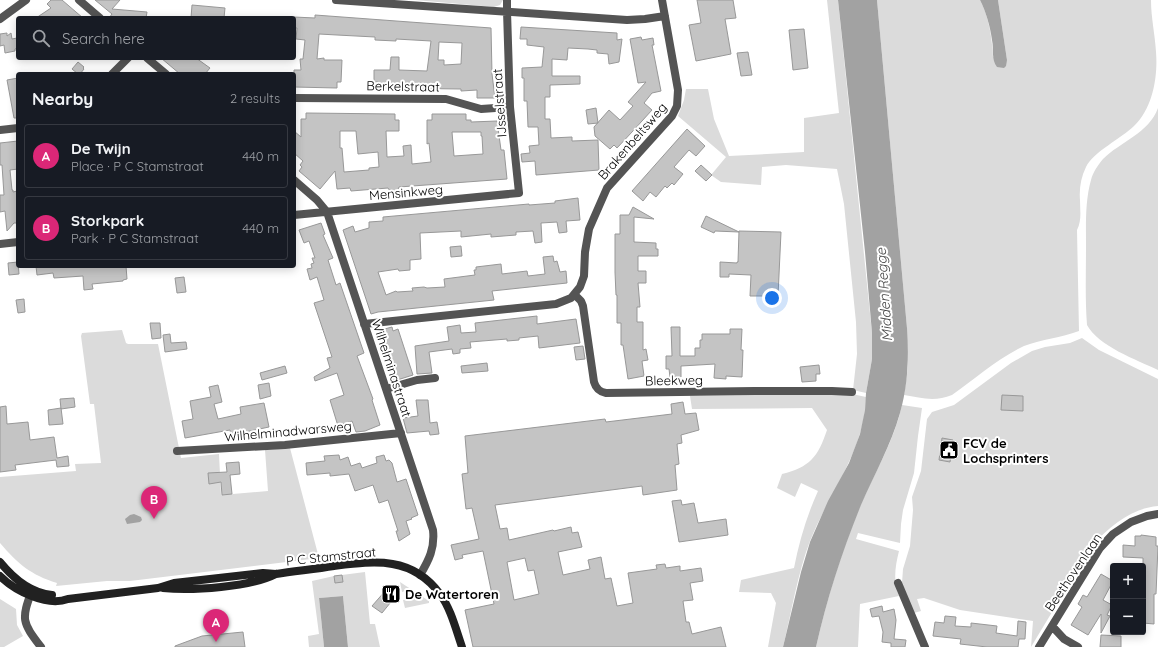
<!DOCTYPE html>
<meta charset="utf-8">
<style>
:root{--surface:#171b24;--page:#242831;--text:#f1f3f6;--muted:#9ea1a6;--line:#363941;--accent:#db2777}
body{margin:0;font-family:Quicksand,sans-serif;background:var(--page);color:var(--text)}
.controls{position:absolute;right:12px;bottom:12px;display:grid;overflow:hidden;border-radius:4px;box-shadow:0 2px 10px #0003}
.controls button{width:36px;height:36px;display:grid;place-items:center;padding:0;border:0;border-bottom:1px solid var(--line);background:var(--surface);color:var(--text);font:20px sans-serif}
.you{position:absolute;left:772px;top:298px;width:14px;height:14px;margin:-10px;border:3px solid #fff;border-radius:50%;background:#1a73e8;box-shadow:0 0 0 6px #1a73e833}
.badge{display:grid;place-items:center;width:26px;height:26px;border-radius:50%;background:var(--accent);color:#fff;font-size:13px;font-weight:700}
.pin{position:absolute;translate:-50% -33px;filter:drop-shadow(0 1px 2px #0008)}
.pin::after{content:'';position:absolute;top:21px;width:14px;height:12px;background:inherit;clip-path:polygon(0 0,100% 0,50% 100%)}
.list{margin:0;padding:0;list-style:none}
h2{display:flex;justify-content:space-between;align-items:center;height:52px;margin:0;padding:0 16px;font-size:17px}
h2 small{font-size:13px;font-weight:400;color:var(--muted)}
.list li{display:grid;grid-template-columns:26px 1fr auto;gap:12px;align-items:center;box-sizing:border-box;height:64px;margin:0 8px 8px;padding:0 8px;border:1px solid var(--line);border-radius:4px}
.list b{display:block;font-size:15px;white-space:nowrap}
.list p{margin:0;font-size:13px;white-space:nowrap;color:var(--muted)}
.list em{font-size:13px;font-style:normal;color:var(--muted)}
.icon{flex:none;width:22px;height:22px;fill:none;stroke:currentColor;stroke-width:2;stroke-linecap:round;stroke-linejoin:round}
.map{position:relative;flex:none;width:1158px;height:647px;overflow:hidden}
.search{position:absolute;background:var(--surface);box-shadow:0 2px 10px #0003;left:16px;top:16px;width:280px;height:44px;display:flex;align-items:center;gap:10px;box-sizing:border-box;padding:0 14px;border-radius:4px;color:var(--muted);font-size:15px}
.panel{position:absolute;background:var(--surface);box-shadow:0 2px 10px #0003;left:16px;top:72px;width:280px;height:196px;border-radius:4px}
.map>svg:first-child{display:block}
.green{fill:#dbdbdb}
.water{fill:#a2a2a2}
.building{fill:#c4c4c4;stroke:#989898;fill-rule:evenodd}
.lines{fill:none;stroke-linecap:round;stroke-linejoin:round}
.street{stroke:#545454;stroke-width:8}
.secondary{stroke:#212121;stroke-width:8}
.labels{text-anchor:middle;stroke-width:4;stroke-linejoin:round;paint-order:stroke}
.street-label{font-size:13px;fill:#000;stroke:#fff}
.poi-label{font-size:13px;font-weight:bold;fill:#000;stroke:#fff;text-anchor:start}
.water-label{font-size:14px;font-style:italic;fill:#434343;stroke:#fff}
</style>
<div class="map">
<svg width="1158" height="647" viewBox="0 0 1158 647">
<rect width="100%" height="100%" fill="#fff"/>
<path class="green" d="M415,0H503L500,5L494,7Z
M827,0H838L872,333V359L866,393L853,390L857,354L856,322L844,204L837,169L786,165L762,167L761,185L721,182L711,175L726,157L678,116L684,100L686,89H708L714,119L729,156L804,152V118L839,113Z
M877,0H980C989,17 992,38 993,57L1007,60L998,0H1151C1151,18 1155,34 1156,52C1158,76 1153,108 1134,126C1122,138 1093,152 1086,167C1081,177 1079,189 1080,200C1080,211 1082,220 1077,230L1079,331C1061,338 1042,339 1024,346C998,358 975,379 952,395C935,402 921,398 904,395L908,367L907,328Z
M1158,108V370C1137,360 1098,346 1087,325C1085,299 1086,273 1086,246C1086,224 1085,201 1091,180C1093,172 1098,165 1103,159C1120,142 1149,133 1158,108Z
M122,330L126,343L128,344H158L181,458L219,454L221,495L268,491L265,450L290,448L319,558L130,581H107L56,586L57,583C31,575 18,564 0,543V477L76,471L75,464L101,463L94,404H90L81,336L82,333Z
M1082,338L1099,350L1158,379V506C1132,508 1111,526 1093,544L1031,647L1033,621L960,610L924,598L917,599L921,611L914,613L902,583L903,569L910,546L913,510L912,497L921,471L927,419L932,412L954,405L1011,363L1032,351L1045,347L1070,343Z
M811,394H852L866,397C865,450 829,493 810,541C798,572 791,614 783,647H768L776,603L771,593L739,592L741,580L794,568C799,542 807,515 818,491L801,483L795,497L777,488L782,474C810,467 818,457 827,430L812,408L692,409L690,396Z
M902,405L922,408L918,436L914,473L903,510L901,524L900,543L858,533L856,539L899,551C895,567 893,581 899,596L860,604L858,647H816C827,598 842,550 861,504C875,472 895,439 902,405Z
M365,572L370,624H375L380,647H348L343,596L319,598L324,647H309L308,636L319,634L312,581L334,576Z
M400,582L429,601V603L405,608L403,600L406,599L405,591L402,592Z
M0,599L16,609L17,625L23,636L4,647H0Z"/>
<path class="water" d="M838,0H877L907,328C909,357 908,385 900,413C891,445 874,475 861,505C842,552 827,598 816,647H783L801,572L810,542L828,501L849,463L860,434L865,410L866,393L872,359V333L865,252Z
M980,0H998L1007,60L1006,66L1004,68L997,67C991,59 994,49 992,40C990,26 986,12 980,0Z
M134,514L141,517L142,520L140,522L127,524L125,519L130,515Z
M343,596L348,647H324L319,598Z"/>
<path class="building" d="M51,0H62L83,18H36L51,8L47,4Z
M95,0H120L112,9L147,12L146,18H109L112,14Z
M697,0H733L736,18L725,19L731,54L696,61L689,25L701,23Z
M192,5L225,8L224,18H191Z
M315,15L491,28L492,74L495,98H477V90L461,91V89L378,88L379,82H374V70H390L391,57H399V70L427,71L431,41L396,39V41L375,40V37L337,35L319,34L317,59L324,58V60H342L341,82H337V88L294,87V70H301L300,59H303L305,40L296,39L297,28H294V17L315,18ZM439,42L462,43L461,64L444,65V60H438Z
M521,27L617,33V40L622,39L619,62L609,64L608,54L597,53V50L588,49L568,48L567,60L552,59V76H580V84L550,85V97H545V119H550L551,138L572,137V141L598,140L599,170L536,175L535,161L522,162L521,154L530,153L529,146L539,145L538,127H528L527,101H524V78H522V68L542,67L544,47L527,45V39H520Z
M804,29L808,68L793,70L789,30Z
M7,33V36L11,33L12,39L17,38L18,48L15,49V51L5,53L4,45L0,46V34Z
M641,37L642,40L653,38L654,45H652L653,50L661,91L652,93L644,103L652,110L632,132L617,148L614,145L610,149L595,136L594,127L609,110L620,120L633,106L628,102L646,82L638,83L630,39Z
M748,52L752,75L741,76L737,53Z
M161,58H196L210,68L205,74H180Z
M78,62L84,67L83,68L84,69L80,74H78L72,69Z
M18,78V118H14L7,80Z
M596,108L598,123L588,124L586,110Z
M306,113L395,114V120H399V131H386L387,157L404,156L403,146L411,145L412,164L431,162L429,143L427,144V120H432V114H466V120H471V122L497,121L501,150H504L507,179L399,187L397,192L394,193L390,191L388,188L351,191L350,188L337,189L335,171L320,189L299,171L302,167L300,165L303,161L294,153V131L301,137V119H306ZM340,131H356L358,154L378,152L379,167L369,168V170L344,172L342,148H340ZM452,132H481V136H482L483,154L454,156Z
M687,129L705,146L696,156L689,150L674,167L683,174L674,185L672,183L667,188L665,186L656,197L650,192L643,201L632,191Z
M18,141V169L10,170L12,190H13V192L17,191L18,223H14L7,231L5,211L0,212V195H4L2,165H0V143Z
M701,165L712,175L706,181L695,171Z
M578,198L580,220L566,221L567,232L559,233L557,222L541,223L542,242L535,243L533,231L516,232V235L491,237V234L461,237V231L420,233L421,259L410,260V270L399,271L398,269L378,272L386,295L396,291L397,292L413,291L412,288L424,287L427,288L445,287L444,279L475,275L474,270H476V267L501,264L502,274L527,271L528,276L545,274L543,257L553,256L554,262L557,261L560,272L566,271L567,283L492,291L494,300L378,312L371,314L343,230L353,226L355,232L369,228V222L383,221V217L529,204V205L555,203V201Z
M633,207L654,219L634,217V242L656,243V249H658V256H638V271H646V283H638L640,307H637V322H643V350L646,349L648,360L642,361L644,376L628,379L623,345H621V323H617V295H616L615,272V234H620V215H629Z
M706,216L739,232L715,231L714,233L701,227Z
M321,223L325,234L323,235L333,258L328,260L336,285L340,283L364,353L357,356L373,399L372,400L380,425L365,431L356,432L352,421L338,426L330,400L344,395L337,373L315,381L314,377L330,368L327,358L332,357L314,303L324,300L317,277L310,280L307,269L312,268L311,264L314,263L312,258H315L309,241L304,243L299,230Z
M739,231L781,232L778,296H750L751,275L729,274V277H720V262L737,263V262H738Z
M461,246L462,256L451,257L450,247Z
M18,262L19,274L9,275L8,263Z
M36,266H126L127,279L123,280V281L92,284L93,289L84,290L83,276L54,278L53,273L37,275Z
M184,277L186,292L177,293L175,278Z
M24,299L25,312L18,313L16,300Z
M537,316V324L576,319L580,343L539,348L538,336L519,338V340L507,341V339L470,342L471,348L460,349V353L453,354L452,349L429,352L432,373L417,374L415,346L449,341L447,327L460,325L461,333L476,332L475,323Z
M150,323H160L161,338L152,339Z
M392,327L393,331L398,329L413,375L394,381L390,366H388L377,331Z
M671,327H680V356H695V348H700V340H702V334H730V329H742L741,350H743L742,377L726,376V379L714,378L715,364L681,366V377H670L669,369H666V356H672Z
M170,334L171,343L186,342L187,349L165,352L163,335Z
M583,346L585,359L576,360L574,347Z
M487,363L488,371L462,373L461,366Z
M819,365L820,374H816V381L802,382L800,367Z
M285,366L287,373L262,380L260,373Z
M269,383L271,396L260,399L258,385Z
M218,385L222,402L214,404L218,419L241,414L240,407L264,403L269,427L231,435L230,430L185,438L182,421L193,419L190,401L211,397L209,387Z
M1002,395L1023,396V411L1001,410Z
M74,398L75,407L61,409L60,399Z
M416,400H428L430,423L437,422L439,434L430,435L429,431L407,433L403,418L418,416Z
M683,402L685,414L696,413L699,430L681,435L682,443L677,444L679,464L675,465L677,490L643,495L642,486L495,505L500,529L507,528L509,540L553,530L554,531L571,527L572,533L578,532L582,547L558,552L563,575L590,569L588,560L601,557L605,579L611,578L617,606L633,603L628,573L657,569L656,565L665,564L666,568L680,566V571L701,568L703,581L690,583L693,600L683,601L686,622H689L692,634L721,627L726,647H473L465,610L494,604L483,551L462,555L463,558L455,560L451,545L479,539L472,508L466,509L462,474L468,473L465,436L605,419L606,422L672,414L671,404ZM525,558L528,571L534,570L539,594L514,600L507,562Z
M6,406L7,424L28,422L30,440L54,437L57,458L68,456L69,466L57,467L56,460L15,465L16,470L0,472V407Z
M61,408L63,424L49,425L48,410Z
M942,438L953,440L950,462L939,460Z
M339,455L340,460L348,457L351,466L360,463L362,468L377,463L376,457L384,455L386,461L389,460L392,463L397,482L406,479L418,515L411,518L412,519L406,521L410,534L399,541L396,531H398L388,500L379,503L373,485L355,491L349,474L330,476V473L307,475L306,463L325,461L324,456Z
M239,462L240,474L230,475L232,494L222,495L221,482L209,484L208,473L227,472L226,463Z
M681,500L682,505L694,503L698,523L726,519L728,535L679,542L672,501Z
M1141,535L1156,537V546H1158L1156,594H1154V624L1143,623V558L1123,557V545L1135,546V536H1141Z
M1101,574L1113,581L1103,600L1112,605L1107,615L1110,616L1101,633V614L1088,635L1071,625L1082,607L1078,604L1083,595L1087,597Z
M342,575L343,582L335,583L334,576Z
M386,590L395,597L382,613L372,606Z
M882,606L883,612L894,609L896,620L894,639L906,640L905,647H891V643L882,642L883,632L879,616L872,617L870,609Z
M945,616L956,617L955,626L971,627V623L997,626L996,633L1017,636L1018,621L1026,622L1025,639H1019L1018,647H987L960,644L961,639L933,636L935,622L944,623Z
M243,632L245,647H175V646L202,636Z
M1101,635L1121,636V647H1100Z"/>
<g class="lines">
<path class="street" d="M79,0L100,18
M336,0L627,20L645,19L665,16
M0,19L26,0
M147,58L166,74
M112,74L128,58
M294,98L446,99L481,109L510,107
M0,130L18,128
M294,180L317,200L327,212L433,530C435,548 429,560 420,575
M294,215L519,193L510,107L507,11V0
M0,244L18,242
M575,295L581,301L583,306L594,382C596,389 600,392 606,393L754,391H832L852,392
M364,324L556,304L571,298L580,287L584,276L585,252L589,229L607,188L672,116L677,106L678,90L662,0
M386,389L417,380L435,378
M177,451L285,445L401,433
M898,583L925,647
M32,590C21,620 22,622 41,647
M1052,626L1064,639L1078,647
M1039,647L1100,548L1113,534L1131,522L1147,516L1158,514"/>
<path class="secondary" d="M0,562C13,578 31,593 52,595
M0,576C15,591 47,607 68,599L158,588L174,583L201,580L263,573L276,574C296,571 315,569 334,566C375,561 412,556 440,594C451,609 456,630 462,647
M163,588C192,591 251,587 276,574"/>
</g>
<defs>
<symbol id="civic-square" viewBox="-11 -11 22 22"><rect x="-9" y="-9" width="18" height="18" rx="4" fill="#000" stroke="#fff"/><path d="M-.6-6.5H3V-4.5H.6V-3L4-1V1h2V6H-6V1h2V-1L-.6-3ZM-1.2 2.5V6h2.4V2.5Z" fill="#fff"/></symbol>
<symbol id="restaurant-square" viewBox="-11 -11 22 22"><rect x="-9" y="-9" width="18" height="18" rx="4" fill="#000" stroke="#fff"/><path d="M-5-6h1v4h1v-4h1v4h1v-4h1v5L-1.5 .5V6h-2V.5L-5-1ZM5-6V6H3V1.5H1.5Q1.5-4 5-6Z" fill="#fff"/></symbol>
</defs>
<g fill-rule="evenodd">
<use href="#civic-square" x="938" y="439" width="22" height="22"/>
<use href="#restaurant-square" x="380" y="583" width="22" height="22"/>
</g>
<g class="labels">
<g class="street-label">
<text transform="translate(403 86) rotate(1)" y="5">Berkelstraat</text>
<text transform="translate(499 103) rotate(-94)" y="5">IJsselstraat</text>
<text transform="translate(632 141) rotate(-49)" y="5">Brakenbeltsweg</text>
<text transform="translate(406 192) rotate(-5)" y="5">Mensinkweg</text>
<text transform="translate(392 368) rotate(72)" y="5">Wilhelminastraat</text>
<text transform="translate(674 380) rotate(-1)" y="5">Bleekweg</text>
<text transform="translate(288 431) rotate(-5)" y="5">Wilhelminadwarsweg</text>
<text transform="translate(331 556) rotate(-6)" y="5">P C Stamstraat</text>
<text transform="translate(1073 572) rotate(-56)" y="5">Beethovenlaan</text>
</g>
<g class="poi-label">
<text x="963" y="448">FCV de<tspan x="963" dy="15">Lochsprinters</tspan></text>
<text x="405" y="599">De Watertoren</text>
</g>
<g class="water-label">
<text transform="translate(884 295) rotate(-94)" y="5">Midden Regge</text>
</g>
</g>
</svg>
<div class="controls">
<button>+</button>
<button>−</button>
</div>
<div class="you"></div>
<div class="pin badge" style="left:216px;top:642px">A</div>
<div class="pin badge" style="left:154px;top:519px">B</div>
<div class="search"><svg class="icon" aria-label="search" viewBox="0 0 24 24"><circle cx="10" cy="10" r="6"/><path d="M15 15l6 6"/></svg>Search here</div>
<section class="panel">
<h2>Nearby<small>2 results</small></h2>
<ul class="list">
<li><span class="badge">A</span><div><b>De Twijn</b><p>Place · P C Stamstraat</p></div><em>440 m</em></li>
<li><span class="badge">B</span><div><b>Storkpark</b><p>Park · P C Stamstraat</p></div><em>440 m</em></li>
</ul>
</section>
</div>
